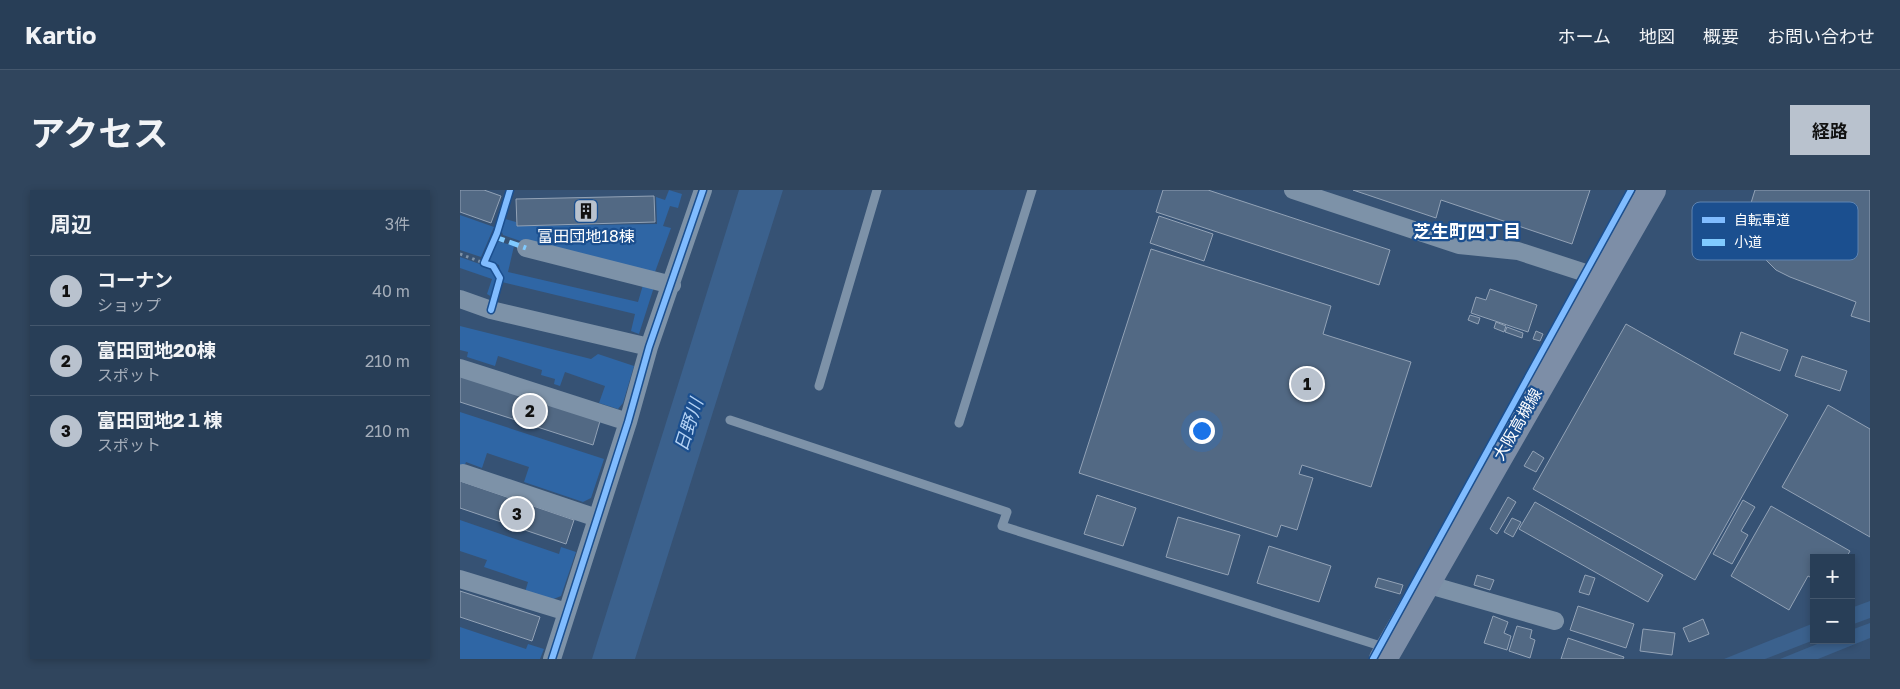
<!DOCTYPE html>
<html lang="ja">
<meta charset="utf-8">
<style>
:root{--surface:#283e57;--page:#30455d;--text:#f1f3f6;--muted:#a5aeba;--line:#44576d;--accent:#b9c2ce}
body{margin:0;font-family:"Golos Text","Noto Sans JP",sans-serif;background:var(--page);color:var(--text)}
.controls{position:absolute;right:15px;bottom:15px;display:grid;overflow:hidden;border-radius:0px;box-shadow:0 2px 8px #0003}
.controls button{width:45px;height:45px;display:grid;place-items:center;padding:0;border:0;border-bottom:1px solid var(--line);background:var(--surface);color:var(--text);font:25px sans-serif}
.you{position:absolute;left:741px;top:240px;width:18px;height:18px;margin:-12px;border:4px solid #fff;border-radius:50%;background:#1a73e8;box-shadow:0 0 0 8px #1a73e833}
.badge{display:grid;place-items:center;width:32px;height:32px;border-radius:50%;background:var(--accent);color:#111;font-size:16px;font-weight:700}
.pin{position:absolute;translate:-50% -50%;border:2px solid #fff;box-shadow:0 1px 5px #0006}
.list{margin:0;padding:0;list-style:none}
h2{display:flex;justify-content:space-between;align-items:center;height:65px;margin:0;padding:0 20px;font-size:21px}
h2 small{font-size:16px;font-weight:400;color:var(--muted)}
.list li{display:grid;grid-template-columns:32px 1fr auto;gap:15px;align-items:center;box-sizing:border-box;height:70px;padding:0 20px;border-top:1px solid var(--line)}
.list b{display:block;font-size:19px;white-space:nowrap}
.list p{margin:0;font-size:16px;white-space:nowrap;color:var(--muted)}
.list em{font-size:16px;font-style:normal;color:var(--muted)}
.map{position:relative;flex:none;width:1410px;height:469px;overflow:hidden;border-radius:0px}
header{display:flex;align-items:center;gap:30px;box-sizing:border-box;height:70px;padding:0 25px;background:var(--surface);border-bottom:1px solid var(--line)}
header strong{font-size:24px}
nav{display:flex;gap:28px;margin-inline-start:auto;font-size:18px}
.intro{display:flex;align-items:center;justify-content:space-between;box-sizing:border-box;height:120px;padding:0 30px}
h1{margin:0;font-size:35px}
.button{padding:12px 22px;border-radius:0px;background:var(--accent);color:#111;font-size:18px;font-weight:700}
main{display:flex;gap:30px;padding:0 30px}
aside{flex:1;background:var(--surface);border-radius:0px;box-shadow:0 2px 8px #0003}
.map>svg:first-child{display:block}
.green{fill:#2f66a5}
.water{fill:#3b618d}
.building{fill:#526984;stroke:#92a2b6}
.lines{fill:none;stroke-linecap:round;stroke-linejoin:round}
.path{stroke:#7d92a8;stroke-width:3;stroke-dasharray:2.5 4;stroke-linecap:butt}
.lane{stroke:#7d92a8;stroke-width:9}
.street{stroke:#7d92a8;stroke-width:18}
.primary{stroke:#7d8ea7;stroke-width:28}
.quiet{stroke:#80caff;stroke-width:5;stroke-dasharray:10 5;stroke-linecap:butt}
.cycleway-casing{stroke:#1b4f8f;stroke-width:9}
.cycleway{stroke:#80bcff;stroke-width:6}
.labels{text-anchor:middle;stroke-width:4.5;stroke-linejoin:round;paint-order:stroke}
.poi-label{font-size:16px;fill:#fff;stroke:#1b4f8f}
.street-label{font-size:16px;fill:#fff;stroke:#1b4f8f}
.neighbourhood-label{font-size:18px;font-weight:bold;fill:#fff;stroke:#1b4f8f}
.water-label{font-size:18px;font-style:italic;fill:#b5d3f5;stroke:#1b4f8f}
.key{fill:#1b4f8f;stroke:#5f84b1;stroke-width:1}
.key-label{font-size:14px;fill:#fff}
</style>
<header>
<strong>Kartio</strong>
<nav><a>ホーム</a><a>地図</a><a>概要</a><a>お問い合わせ</a></nav>
</header>
<div class="intro"><h1>アクセス</h1><a class="button">経路</a></div>
<main>
<aside>
<h2>周辺<small>3件</small></h2>
<ul class="list">
<li><span class="badge">1</span><div><b>コーナン</b><p>ショップ</p></div><em>40 m</em></li>
<li><span class="badge">2</span><div><b>富田団地20棟</b><p>スポット</p></div><em>210 m</em></li>
<li><span class="badge">3</span><div><b>富田団地2１棟</b><p>スポット</p></div><em>210 m</em></li>
</ul>
</aside>
<div class="map">
<svg width="1410" height="469" viewBox="0 0 1410 469">
<rect width="100%" height="100%" fill="#365274"/>
<path class="green" d="M209,0L222,4L218,18L210,16L203,36L211,38L195,82L69,54L43,45L41,39L45,29L56,32L57,36L197,34L196,7L205,10Z
M0,25L34,37L21,67L0,60Z
M37,51L54,56L48,82L178,112L183,95L194,97L179,144L171,141L175,124L42,92L39,75L27,70Z
M0,67L31,78L37,91L32,107L27,104L32,89L0,78Z
M0,136L131,169L138,164L174,176L163,213L158,219L139,213L145,196L105,182L100,196L94,194L95,189L81,185L82,180L38,166L35,176L7,167L8,162L0,160Z
M0,222L144,269L131,308L123,312L64,292L69,277L27,263L22,278L6,272L4,277H0Z
M0,330L99,364L101,357L116,362L101,406L91,410L65,402L68,392L24,377L27,370L0,361Z
M0,437L66,459L68,454L84,459L80,469H0Z"/>
<path class="water" d="M279,0H323L175,469H132Z
M1410,411V428L1391,435V418Z
M1354,433V450L1305,469H1264Z
M1410,433V448L1358,469H1320L1367,450H1391V440Z"/>
<path class="building" d="M0,0H24L41,6L31,33L0,22Z
M703,0H748L930,60L919,95L696,22Z
M893,0H1130L1112,54L981,10L976,28Z
M1295,0H1410V132L1391,126L1396,112L1330,87L1316,80L1305,69L1296,56L1291,42V13Z
M194,6L195,32L57,36L56,9Z
M699,26L753,44L744,71L690,53Z
M691,59L871,116L863,144L951,172L911,297L842,275L839,284L853,288L837,340L821,335L817,347L619,283Z
M1030,99L1077,115L1068,142L1011,123L1016,107L1026,110Z
M1010,125L1020,128L1018,134L1008,130Z
M1036,132L1046,136L1044,142L1034,138Z
M1166,134L1328,225L1235,390L1073,299Z
M1047,137L1063,143L1062,148L1045,142Z
M1076,141L1083,144L1080,151L1073,149Z
M1281,142L1328,160L1320,181L1274,164Z
M1342,166L1387,181L1380,201L1335,186Z
M0,185L140,231L133,255L0,212Z
M1368,215L1410,239V347L1322,297Z
M1073,261L1084,268L1076,282L1064,276Z
M0,291L114,330L106,354L0,318Z
M637,305L676,318L663,356L624,344Z
M1048,307L1056,312L1037,344L1030,339Z
M1283,310L1295,317L1281,341L1288,345L1272,374L1253,364Z
M1075,312L1203,385L1188,412L1059,339Z
M1311,316L1390,361L1386,368H1354V389L1348,386L1329,420L1271,386Z
M718,327L780,345L768,385L706,367Z
M1052,328L1061,332L1053,347L1044,342Z
M809,356L871,376L859,412L797,393Z
M1017,385L1034,390L1030,400L1014,395Z
M1125,385L1135,388L1129,405L1119,402Z
M918,388L943,395L940,404L915,397Z
M0,401L80,427L72,451L0,427Z
M1118,416L1174,434L1166,458L1110,440Z
M1033,426L1048,432L1044,443L1051,446L1047,460L1024,453Z
M1243,429L1249,444L1229,452L1223,438Z
M1057,436L1072,440L1070,448L1075,450L1070,468L1049,461Z
M1183,439L1215,443L1212,465L1180,461Z
M1108,448L1164,467L1163,469H1101Z"/>
<g class="lines">
<path class="path" d="M0,64L24,73
M36,103C41,88 40,78 24,73L37,43L50,0"/>
<path class="lane" d="M359,196L417,0
M270,230L547,322L542,336L927,458
M499,233L572,0"/>
<path class="street" d="M833,0L999,55L1058,61L1141,88
M66,58L212,95
M0,109L31,120L189,157
M0,178L168,232
M3,283L137,328
M0,389L107,422
M966,394L1095,431
M92,469L168,232L189,157L243,0"/>
<path class="primary" d="M923,469L1192,0"/>
<path class="quiet" d="M35,47L66,58"/>
<defs>
<path id="cycleway" d="M31,120L40,88L33,76L24,73L37,43L50,0
M92,469L168,232L189,157L243,0
M913,469L1171,0"/>
</defs>
<use href="#cycleway" class="cycleway-casing"/>
<use href="#cycleway" class="cycleway"/>
</g>
<defs>
<symbol id="building-square" viewBox="-11 -11 22 22"><rect x="-9" y="-9" width="18" height="18" rx="4" fill="#b9c2ce" stroke="#1b4f8f"/><path d="M-4-6H4V6H1V3H-1V6H-4ZM-2.5-4.3h1.7v1.8h-1.7ZM.8-4.3h1.7v1.8H.8ZM-2.5-1h1.7V.8h-1.7ZM.8-1h1.7V.8H.8Z" fill="#111"/></symbol>
</defs>
<g fill-rule="evenodd">
<use href="#building-square" x="112" y="7" width="28" height="28"/>
</g>
<g class="labels">
<g class="poi-label">
<text x="126" y="52">富田団地18棟</text>
</g>
<g class="street-label">
<text transform="translate(1057 234) rotate(-60)" y="6">大阪高槻線</text>
</g>
<g class="neighbourhood-label">
<text x="1007" y="48">芝生町四丁目</text>
</g>
<g class="water-label">
<text transform="translate(229 235) rotate(-72)" y="6">日野川</text>
</g>
</g>
<rect x="1232" y="12" width="166" height="58" rx="8" class="key"/>
<rect x="1242" y="27" width="23" height="6" fill="#80bcff"/>
<rect x="1242" y="49" width="23" height="7" fill="#80caff"/>
<g class="key-label">
<text x="1274" y="35">自転車道</text>
<text x="1274" y="57">小道</text>
</g>
</svg>
<div class="controls">
<button>+</button>
<button>−</button>
</div>
<div class="you"></div>
<div class="pin badge" style="left:847px;top:194px">1</div>
<div class="pin badge" style="left:70px;top:221px">2</div>
<div class="pin badge" style="left:57px;top:324px">3</div>
</div>
</main>
